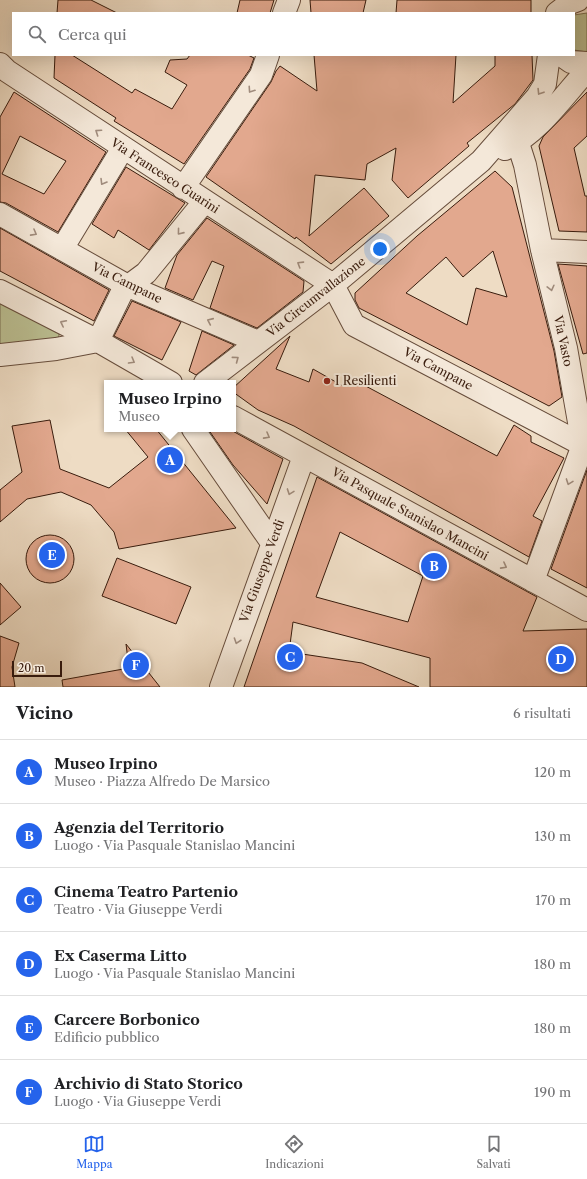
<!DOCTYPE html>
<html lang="it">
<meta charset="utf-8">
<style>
:root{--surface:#fff;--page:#f2f2f2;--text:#202124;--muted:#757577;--line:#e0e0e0;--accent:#2563eb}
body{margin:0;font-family:"Libre Caslon Text",serif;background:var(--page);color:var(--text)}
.scale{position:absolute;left:12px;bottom:10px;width:50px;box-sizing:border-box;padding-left:4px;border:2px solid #391c0d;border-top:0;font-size:11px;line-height:14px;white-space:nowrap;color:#391c0d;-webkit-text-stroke:3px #f4e8d9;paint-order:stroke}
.you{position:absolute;left:380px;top:249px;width:14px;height:14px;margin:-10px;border:3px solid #fff;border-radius:50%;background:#1a73e8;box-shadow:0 0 0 6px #1a73e833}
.badge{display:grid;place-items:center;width:26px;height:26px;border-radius:50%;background:var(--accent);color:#fff;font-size:13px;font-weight:700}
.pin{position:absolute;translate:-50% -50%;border:2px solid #fff;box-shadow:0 1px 4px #0006}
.popup{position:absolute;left:104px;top:380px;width:132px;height:52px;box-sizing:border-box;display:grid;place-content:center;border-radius:0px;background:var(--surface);filter:drop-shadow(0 1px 3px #0005);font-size:13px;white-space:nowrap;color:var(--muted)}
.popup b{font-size:15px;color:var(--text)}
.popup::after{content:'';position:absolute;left:50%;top:100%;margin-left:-8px;border:8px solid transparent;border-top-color:var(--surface)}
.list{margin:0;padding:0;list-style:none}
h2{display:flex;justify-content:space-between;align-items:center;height:52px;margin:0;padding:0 16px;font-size:17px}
h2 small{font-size:13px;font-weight:400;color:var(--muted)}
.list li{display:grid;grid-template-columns:26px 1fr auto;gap:12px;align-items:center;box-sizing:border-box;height:64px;padding:0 16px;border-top:1px solid var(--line)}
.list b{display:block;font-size:15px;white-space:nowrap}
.list p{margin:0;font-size:13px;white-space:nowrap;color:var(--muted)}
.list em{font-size:13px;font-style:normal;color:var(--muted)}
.icon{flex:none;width:22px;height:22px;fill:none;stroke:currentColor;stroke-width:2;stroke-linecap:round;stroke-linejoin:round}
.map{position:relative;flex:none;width:587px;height:687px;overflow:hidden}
.search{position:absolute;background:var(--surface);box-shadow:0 4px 16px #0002;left:12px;right:12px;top:12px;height:44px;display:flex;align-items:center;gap:10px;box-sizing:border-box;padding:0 14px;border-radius:0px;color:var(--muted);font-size:15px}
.sheet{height:436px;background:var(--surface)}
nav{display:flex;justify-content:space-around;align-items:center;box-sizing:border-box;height:56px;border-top:1px solid var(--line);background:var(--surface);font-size:11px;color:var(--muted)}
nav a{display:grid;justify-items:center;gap:2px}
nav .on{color:var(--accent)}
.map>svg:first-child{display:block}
.green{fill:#bbbf92;stroke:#7a6e50}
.building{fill:#e2a88e;stroke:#391c0d;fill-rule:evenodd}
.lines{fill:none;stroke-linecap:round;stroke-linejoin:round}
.minor-casing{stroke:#664c3b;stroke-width:24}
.minor{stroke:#f4e8d9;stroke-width:22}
.oneway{stroke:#a08c7d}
.poi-dot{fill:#8f2418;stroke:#f4e8d9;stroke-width:1.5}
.labels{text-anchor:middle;stroke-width:4;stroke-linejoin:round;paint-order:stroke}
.street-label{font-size:12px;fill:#391c0d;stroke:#f4e8d9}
.poi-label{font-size:12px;fill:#391c0d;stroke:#f4e8d9;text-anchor:start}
</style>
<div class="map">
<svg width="587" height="687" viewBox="0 0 587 687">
<rect width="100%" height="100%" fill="#eedcc4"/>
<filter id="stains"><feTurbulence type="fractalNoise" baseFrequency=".005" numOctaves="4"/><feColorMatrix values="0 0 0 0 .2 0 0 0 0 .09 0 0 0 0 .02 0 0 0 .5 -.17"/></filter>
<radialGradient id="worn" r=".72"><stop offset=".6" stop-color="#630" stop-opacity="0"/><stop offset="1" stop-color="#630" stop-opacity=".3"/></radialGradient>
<path class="green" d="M587,13V52L574,50V15Z
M0,301L59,331V336L56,340L0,348Z"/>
<path class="building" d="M58,0H91L117,13H57Z
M240,0H274L270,13H237Z
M310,0H366L363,13H311Z
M397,0H531V13H396Z
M55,55H72L132,93L135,89L172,109L187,85L165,72L170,60L187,59L190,55H248L254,58L250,69L184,164L114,121L116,118L54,78Z
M314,55H456L453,103L495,66V55H532L533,80L515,104L467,143L469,146L408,198L392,180L396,148L367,164L365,180L315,175L309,236L364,188L389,216L331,264L296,237L295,239L206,177L271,82L276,71L280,66L317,91Z
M14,92L106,152L58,232L6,203L0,202V117ZM20,136L66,161L44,194L2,174Z
M587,92V136L574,148L585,196H587V232L559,231L539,146L543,137Z
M126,167L185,203L149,250L118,230L114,238L92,224Z
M495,171L512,187L554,351L562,397L549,406L359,308L355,300V293L417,236ZM493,251L507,297L476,288L467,325L406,293L446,257L463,277Z
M207,218L304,281L303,292L257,328L210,308L224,266L212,261L193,300L165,288L177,255Z
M0,228L109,290L94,321L0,271Z
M558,264L587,266V353L583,354Z
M132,301L181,322L162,360L114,336Z
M202,331L234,345L196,375L189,371Z
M290,336L276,369L309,382L313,369L343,386L345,375L497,456L514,425L531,436V442L564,458L533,516L542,521L529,557L294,426L258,410L233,392V388Z
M50,420L60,469L109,488L148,457L125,429H156L236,528L119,549L114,532L91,505L61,492L27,499L0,522V490L22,472L12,426Z
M208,429H229L283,459L267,504L233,465Z
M587,470V588L551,569Z
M317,477L537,597L523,631L587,629V687H430V658L293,622L289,652L362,663L419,687H244ZM340,532L423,576L408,622L316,597Z
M26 559a24 24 0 1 1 48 0a24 24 0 1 1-48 0Z
M117,558L191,587L176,624L102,596Z
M0,583L21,607L0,625Z
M0,636L19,643L12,667L15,687H0Z
M126,644L160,687H63L62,680L129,668Z"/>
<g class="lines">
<defs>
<path id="minor" d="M284,13L289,0
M557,13L570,3L578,0
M561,55L571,62L587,63
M0,64L7,71L333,285
M518,143L525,165L542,250L566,348L583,445L533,581
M505,149C539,132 562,98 587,70
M183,188L261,75L268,55
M0,214L126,285L258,342
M62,249L123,148
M542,250L587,252
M333,285L354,325L587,447
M0,291L98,341L171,383
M98,341L123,290L146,273L204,202
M0,355L56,349L98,341
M205,383L333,285L481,161L537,97L545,84L549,55
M233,417L587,610
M193,429L272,543
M221,687L304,456"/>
</defs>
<use href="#minor" class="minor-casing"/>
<use href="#minor" class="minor"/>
</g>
<defs><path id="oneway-chevron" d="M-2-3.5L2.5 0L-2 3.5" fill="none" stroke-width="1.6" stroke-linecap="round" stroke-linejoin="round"/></defs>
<g class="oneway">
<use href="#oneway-chevron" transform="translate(251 90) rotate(124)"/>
<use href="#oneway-chevron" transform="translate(540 92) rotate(122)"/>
<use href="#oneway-chevron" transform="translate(98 132) rotate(-146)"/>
<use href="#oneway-chevron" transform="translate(103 182) rotate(121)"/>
<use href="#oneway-chevron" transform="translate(180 232) rotate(129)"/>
<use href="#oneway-chevron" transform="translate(34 233) rotate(29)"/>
<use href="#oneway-chevron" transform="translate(300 264) rotate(-148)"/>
<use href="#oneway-chevron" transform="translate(551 288) rotate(76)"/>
<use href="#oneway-chevron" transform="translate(210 321) rotate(-156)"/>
<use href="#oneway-chevron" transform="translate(63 323) rotate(-153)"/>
<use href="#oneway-chevron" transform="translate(236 359) rotate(-37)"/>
<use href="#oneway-chevron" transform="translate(132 361) rotate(30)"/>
<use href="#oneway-chevron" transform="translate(267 436) rotate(29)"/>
<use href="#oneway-chevron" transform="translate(569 482) rotate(110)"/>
<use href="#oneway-chevron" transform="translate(290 492) rotate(110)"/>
<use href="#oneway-chevron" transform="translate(504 566) rotate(28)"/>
<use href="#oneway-chevron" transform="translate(237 641) rotate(109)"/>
</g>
<circle class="poi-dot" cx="327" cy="381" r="4"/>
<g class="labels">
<g class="street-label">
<text transform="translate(165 176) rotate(33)" y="4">Via Francesco Guarini</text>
<text transform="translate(127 283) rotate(26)" y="4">Via Campane</text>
<text transform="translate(316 297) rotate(-38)" y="4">Via Circumvallazione</text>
<text transform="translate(563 341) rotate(78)" y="4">Via Vasto</text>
<text transform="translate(438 369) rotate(28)" y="4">Via Campane</text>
<text transform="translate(410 514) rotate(29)" y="4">Via Pasquale Stanislao Mancini</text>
<text transform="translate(262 571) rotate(-70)" y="4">Via Giuseppe Verdi</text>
</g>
<g class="poi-label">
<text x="335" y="385">I Resilienti</text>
</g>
</g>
<rect width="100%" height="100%" filter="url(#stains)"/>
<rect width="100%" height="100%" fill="url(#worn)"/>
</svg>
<div class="scale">20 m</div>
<div class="you"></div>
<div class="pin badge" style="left:170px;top:460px">A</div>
<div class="popup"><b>Museo Irpino</b>Museo</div>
<div class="pin badge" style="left:434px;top:566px">B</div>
<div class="pin badge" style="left:290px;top:657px">C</div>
<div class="pin badge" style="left:561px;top:659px">D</div>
<div class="pin badge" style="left:52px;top:555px">E</div>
<div class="pin badge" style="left:136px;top:665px">F</div>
<div class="search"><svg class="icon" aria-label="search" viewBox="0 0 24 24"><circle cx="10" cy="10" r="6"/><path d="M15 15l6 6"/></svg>Cerca qui</div>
</div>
<section class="sheet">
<h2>Vicino<small>6 risultati</small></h2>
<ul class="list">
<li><span class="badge">A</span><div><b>Museo Irpino</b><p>Museo · Piazza Alfredo De Marsico</p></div><em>120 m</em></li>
<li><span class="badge">B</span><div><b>Agenzia del Territorio</b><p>Luogo · Via Pasquale Stanislao Mancini</p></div><em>130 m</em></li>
<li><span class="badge">C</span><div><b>Cinema Teatro Partenio</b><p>Teatro · Via Giuseppe Verdi</p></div><em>170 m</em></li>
<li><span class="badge">D</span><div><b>Ex Caserma Litto</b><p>Luogo · Via Pasquale Stanislao Mancini</p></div><em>180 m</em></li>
<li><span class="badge">E</span><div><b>Carcere Borbonico</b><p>Edificio pubblico</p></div><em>180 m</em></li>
<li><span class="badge">F</span><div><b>Archivio di Stato Storico</b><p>Luogo · Via Giuseppe Verdi</p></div><em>190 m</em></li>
</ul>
</section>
<nav>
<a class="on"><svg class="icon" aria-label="map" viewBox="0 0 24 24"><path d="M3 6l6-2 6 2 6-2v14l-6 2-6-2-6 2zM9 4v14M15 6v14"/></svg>Mappa</a>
<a><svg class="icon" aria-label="directions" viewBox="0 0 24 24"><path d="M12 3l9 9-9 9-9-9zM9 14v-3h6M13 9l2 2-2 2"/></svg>Indicazioni</a>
<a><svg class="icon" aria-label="saved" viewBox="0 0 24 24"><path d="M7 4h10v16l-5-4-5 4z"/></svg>Salvati</a>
</nav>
